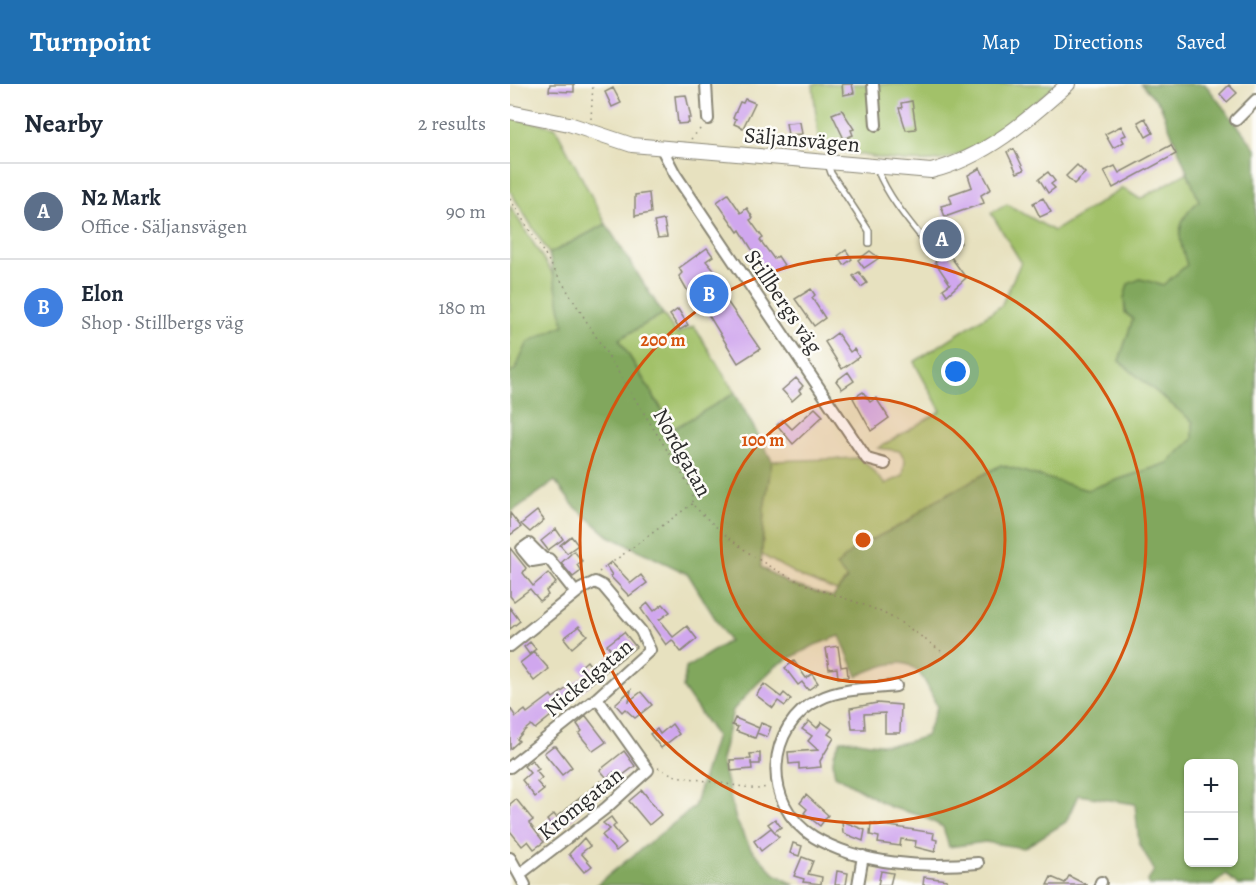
<!DOCTYPE html>
<meta charset="utf-8">
<style>
:root{--surface:#fff;--page:#f2f2f3;--text:#1f2937;--muted:#747a83;--line:#e0e1e3;--accent:#1f6fb2}
body{margin:0;font-family:Alegreya,serif;background:var(--page);color:var(--text)}
.controls{position:absolute;right:18px;bottom:18px;display:grid;overflow:hidden;border-radius:9px;box-shadow:0 2px 4px #0004}
.controls button{width:54px;height:54px;display:grid;place-items:center;padding:0;border:0;border-bottom:2px solid var(--line);background:var(--surface);color:var(--text);font:30px sans-serif}
.you{position:absolute;left:446px;top:288px;width:21px;height:21px;margin:-15px;border:4px solid #fff;border-radius:50%;background:#1a73e8;box-shadow:0 0 0 9px #1a73e833}
.badge{display:grid;place-items:center;width:39px;height:39px;border-radius:50%;background:var(--accent);color:#fff;font-size:20px;font-weight:700}
.pin{position:absolute;translate:-50% -50%;border:3px solid #fff;box-shadow:0 2px 6px #0006}
.list{margin:0;padding:0;list-style:none}
h2{display:flex;justify-content:space-between;align-items:center;height:78px;margin:0;padding:0 24px;font-size:26px}
h2 small{font-size:20px;font-weight:400;color:var(--muted)}
.list li{display:grid;grid-template-columns:39px 1fr auto;gap:18px;align-items:center;box-sizing:border-box;height:96px;padding:0 24px;border-top:2px solid var(--line)}
.list b{display:block;font-size:22px;white-space:nowrap}
.list p{margin:0;font-size:20px;white-space:nowrap;color:var(--muted)}
.list em{font-size:20px;font-style:normal;color:var(--muted)}
.map{position:relative;flex:none;width:746px;height:801px;overflow:hidden}
header{display:flex;align-items:center;gap:36px;box-sizing:border-box;height:84px;padding:0 30px;background:var(--accent);color:#fff}
header strong{font-size:28px}
nav{display:flex;gap:33px;margin-inline-start:auto;font-size:21px}
main{display:flex}
aside{flex:1;background:var(--surface)}
.map>svg:first-child{display:block}
.green{fill:#a2c169;stroke:#66764a;stroke-width:1.5}
.forest{fill:#81a75d;stroke:#566944;stroke-width:1.5;fill-rule:evenodd}
.building{fill:#d0a7ee}
.lines{fill:none;stroke-linecap:round;stroke-linejoin:round}
.service-casing{stroke:#898675;stroke-width:8}
.minor-casing{stroke:#898675;stroke-width:14}
.tertiary-casing{stroke:#898675;stroke-width:16}
.path{stroke:#898675;stroke-width:1.5;stroke-dasharray:1.5 4.5;stroke-linecap:butt}
.service{stroke:#fff;stroke-width:5}
.minor{stroke:#fff;stroke-width:10}
.tertiary{stroke:#fff;stroke-width:14}
.ring{fill:none;stroke:#d5540f;stroke-width:3}
.labels{text-anchor:middle;stroke-width:5;stroke-linejoin:round;paint-order:stroke}
.street-label{font-size:22px;fill:#2b2b2b;stroke:#fdfcf7}
.centre{fill:#d5540f;stroke:#fdfcf7;stroke-width:3}
.ring-label{font-size:18px;text-anchor:middle;font-weight:bold;fill:#d5540f;stroke:#fdfcf7;stroke-width:5;stroke-linejoin:round;paint-order:stroke}
</style>
<header>
<strong>Turnpoint</strong>
<nav><a>Map</a><a>Directions</a><a>Saved</a></nav>
</header>
<main>
<aside>
<h2>Nearby<small>2 results</small></h2>
<ul class="list">
<li><span class="badge" style="background:#5c6f8a">A</span><div><b>N2 Mark</b><p>Office · Säljansvägen</p></div><em>90 m</em></li>
<li><span class="badge" style="background:#3f7fe0">B</span><div><b>Elon</b><p>Shop · Stillbergs väg</p></div><em>180 m</em></li>
</ul>
</aside>
<div class="map">
<svg width="746" height="801" viewBox="0 0 746 801">
<rect width="100%" height="100%" fill="#fdfcf7"/>
<filter id="ink" filterUnits="userSpaceOnUse"><feTurbulence type="fractalNoise" baseFrequency=".0167" numOctaves="2"/><feDisplacementMap in="SourceGraphic" scale="12" xChannelSelector="R" yChannelSelector="G"/><feConvolveMatrix kernelMatrix="1 2 1 2 8 2 1 2 1" color-interpolation-filters="sRGB"/></filter>
<filter id="wash" filterUnits="userSpaceOnUse"><feTurbulence type="fractalNoise" baseFrequency=".008" numOctaves="4" result="noise"/><feDisplacementMap in="SourceGraphic" scale="24" xChannelSelector="R" yChannelSelector="G"/><feGaussianBlur stdDeviation="1.35" result="paint"/><feColorMatrix in="noise" values="0 0 0 0 0 0 0 0 0 0 0 0 0 0 0 0 0 1.4 0 .05"/><feComposite in="paint" operator="in"/></filter>
<g filter="url(#wash)">
<rect width="100%" height="100%" fill="#e7e1bf"/>
<path class="green" d="M303,0H546C517,27 464,74 423,77C385,80 346,69 309,63Z
M0,33L45,43L96,140L39,170L0,107Z
M678,88L689,117C667,135 669,155 677,181L653,201L630,195L614,214L615,229L623,235L609,277L683,338L684,355L658,379L577,406L491,381L421,419L397,438L345,464L337,494L327,507L291,493L252,471L254,425L262,377L351,374L375,400L393,392L395,376L390,367L368,364L431,327L404,278L491,222L511,178L481,129L497,120L544,147L613,104L630,115Z
M0,122L46,195L54,241L18,258L5,287L0,288Z
M153,230L167,250L184,242L225,309L164,345L109,255Z"/>
<path class="forest" d="M631,0H695L746,65V801H728L716,790L703,801H639L638,797L644,786L629,759L625,720L568,711L556,738L514,764L475,758L439,763L433,743L412,732L380,723L325,691C321,676 323,669 331,656C345,655 355,659 369,660C386,662 400,657 416,652L427,623C406,572 396,571 347,592L330,552L305,561L267,581L246,601L223,626L211,676L226,736L241,765L265,790L285,801H86L184,723L206,652L173,604L176,584L219,557L178,490L99,452L63,421L45,397L0,429V288L5,286L18,258L54,241L39,170L96,140L153,230L109,255L163,345L225,309L262,377L254,425L251,483L279,500L323,513L337,495L326,482L345,464L397,438L421,419L491,381L577,406L658,379L683,355V338L609,277L623,235L616,229L614,214L618,200L630,195L653,201L677,181C668,153 664,138 689,117L650,20ZM678,680H724V778H678Z"/>
<g id="blocks">
<path class="building" d="M40,0H64V8L39,7Z
M332,0H342L344,9L333,11Z
M719,1L727,9L717,18L710,10Z
M103,4L111,19L102,23L95,8Z
M176,11L181,34H178L179,39L168,40L165,12Z
M235,15L245,19L233,44L224,40L226,35L223,34L230,18L233,19Z
M402,17L406,45L396,46L389,24H392L391,19Z
M332,26L344,45L341,46L343,51L334,55L322,30Z
M635,34L643,49L636,53L628,38Z
M290,38L292,50L278,51L276,39Z
M611,42L616,51L611,53L614,58L603,64L595,50Z
M661,61L666,70L603,104L594,87L605,82L609,89Z
M504,65L514,86L507,89L497,68Z
M567,81L575,89L564,100L556,92Z
M470,84L481,105L471,111L474,119L435,133L431,122L442,119L439,111L462,103L458,91Z
M538,88L545,97L541,100L545,104L538,109L529,95Z
M139,109L141,129L125,132V111Z
M218,110L231,129L237,124L243,134L240,136L253,154L250,156L264,175L268,172L274,181L258,192L230,146L228,148L207,118Z
M533,114L541,128L530,133L523,119Z
M154,136L157,153L148,154L144,138Z
M435,145L443,155L446,152L451,159L438,169L456,194L437,211L433,205L440,200L425,178L435,170L423,153Z
M197,164L203,172L196,177L218,203L210,207L250,265L228,279L198,230L191,220L187,223L169,192L172,189L169,184Z
M336,166L342,175L334,181L328,172Z
M360,167L369,174L354,184L348,176Z
M349,188L357,199L351,203L343,192Z
M301,205L305,211L302,214L315,234L304,242L285,215Z
M168,225L178,241L170,246L160,231Z
M327,249L340,268L344,265L349,273L332,285L315,258Z
M338,288L344,297L332,305L326,297Z
M286,294L293,302L289,306L291,309L282,317L272,306Z
M353,308L360,318L366,314L379,334L361,347L343,314Z
M305,324L313,332L283,360L267,341L273,336L282,345Z
M27,427L34,436L20,448L11,440Z
M0,429L11,443L0,451Z
M46,445L53,455L38,466L31,457Z
M61,452L68,461L57,469L50,461Z
M0,464L16,484L13,489L23,502L38,489L46,499L36,507L38,511L30,517L20,505L4,517L0,512Z
M64,467L72,477L67,481L71,487L63,493L51,479Z
M101,478L121,499L131,491L137,499L119,512L100,492L102,491L96,482Z
M138,519L144,527L153,520L160,528L149,536L163,553L177,542L187,555L171,568L162,556L156,561L131,525Z
M0,524L10,537L0,545Z
M69,542L77,551L62,564L54,554Z
M114,548L126,563L25,645L21,641L15,646L7,655L9,657L0,665V624L6,633L15,626L17,629L41,611L43,614L75,591L69,584L77,577L84,586L96,576L103,568L97,561Z
M20,558L26,565L19,570L14,563Z
M328,562L331,583L337,582L338,593L328,594L327,584L319,585L316,564Z
M24,568L39,585L24,597L10,579Z
M284,577L296,594L302,590L308,599L298,606L292,598L288,601L275,584Z
M254,600L271,613L274,609L281,615L275,622L268,617L263,624L246,611Z
M121,606L119,617L131,608L142,621L125,634L115,625L112,628L105,620Z
M367,619L391,621L390,649H375V629L354,630L355,645H342L340,624Z
M76,632L96,658L83,667L69,650L72,647L67,640Z
M225,634L249,644L245,654L226,647L228,643L222,641Z
M299,637L307,644L312,638L322,645L318,650L324,654L310,677L311,683L289,685V679L279,680L278,668L308,666L298,657L302,652L292,645Z
M251,639L261,643L257,653L247,649Z
M162,640L169,650L151,664L140,650L147,645L150,650Z
M43,662H46L62,683L52,691L34,669Z
M114,667L125,682L109,694L104,688L97,694L90,686Z
M250,669V680H241V677L242,685L221,687L220,676L241,675L240,670Z
M22,676L29,685L26,687L32,694L27,698L34,706L25,713L12,696L20,689L14,682Z
M91,697L98,706L67,726L69,729L54,742L47,734L50,738L43,744L37,736L44,730L46,733Z
M132,706L151,731L139,741L119,717Z
M296,711L318,731L310,742L294,729L297,725L290,719Z
M6,715L23,736L19,739L34,758L24,765L18,757L12,762L0,747V720Z
M101,733L106,740L103,743L116,759L106,767L92,751L100,745L93,739Z
M265,735L271,743L264,748L269,753L251,767L244,757L261,744L264,747L258,740Z
M332,737L355,746L353,757L333,749Z
M361,739L424,749L423,755L427,756L425,768L405,763L406,757L391,755L390,762L368,759L369,753L360,751Z
M74,754L80,762L71,769L82,782L74,788L59,770Z
M283,759L292,762L289,772L280,769Z
M292,773L303,777L298,790L312,793L311,800L293,798L294,795L284,792Z
M327,787L338,789L336,801H325Z
M371,787L383,789L380,801H368Z
M559,792L577,801H537L541,793L555,799Z
M414,793L437,796V801H413Z"/>
</g>
</g>
<g filter="url(#ink)">
<use href="#blocks" fill-opacity="0" stroke="#898675" stroke-width="1.5"/>
<g class="lines">
<defs>
<path id="service" d="M318,80L321,89L359,147V159
M367,85C379,115 401,140 421,165"/>
<path id="minor" d="M196,0L198,35
M363,0L366,41
M726,36L746,16
M152,65L165,90L357,375L375,380
M34,475L22,477L12,465L19,460L34,475H39L66,509
M0,562L71,505L85,498L93,502L131,547L140,566L87,614L0,683
M386,602C362,605 332,604 310,615C255,641 251,721 304,753C350,781 415,784 468,779
M0,774L15,801
M10,790L96,724L138,686L87,614
M348,801L353,772
M590,801L591,798"/>
<path id="tertiary" d="M0,28L59,40L122,61L421,87C474,74 518,36 558,0"/>
</defs>
<use href="#service" class="service-casing"/>
<use href="#minor" class="minor-casing"/>
<use href="#tertiary" class="tertiary-casing"/>
<path class="path" d="M81,35L83,0
M181,55L192,43
M0,115L182,406V420C215,453 251,482 295,500C323,512 353,518 381,533C398,542 414,555 431,567
M89,488L182,420
M148,684L166,692L247,705L257,703"/>
<use href="#service" class="service"/>
<use href="#minor" class="minor"/>
<use href="#tertiary" class="tertiary"/>
</g>
</g>
<circle cx="353" cy="456" r="142" fill="#d5540f" fill-opacity=".12"/>
<g class="ring">
<circle cx="353" cy="456" r="142"/>
<circle cx="353" cy="456" r="283"/>
</g>
<g class="labels">
<g class="street-label">
<text transform="translate(292 55) rotate(5)" y="8">Säljansvägen</text>
<text transform="translate(274 217) rotate(56)" y="8">Stillbergs väg</text>
<text transform="translate(173 368) rotate(61)" y="8">Nordgatan</text>
<text transform="translate(78 593) rotate(-40)" y="8">Nickelgatan</text>
<text transform="translate(70 719) rotate(-39)" y="8">Kromgatan</text>
</g>
</g>
<circle cx="353" cy="456" r="9" class="centre"/>
<g class="ring-label">
<text x="153" y="262">200 m</text>
<text x="253" y="362">100 m</text>
</g>
</svg>
<div class="controls">
<button>+</button>
<button>−</button>
</div>
<div class="you"></div>
<div class="pin badge" style="left:432px;top:155px;background:#5c6f8a">A</div>
<div class="pin badge" style="left:199px;top:210px;background:#3f7fe0">B</div>
</div>
</main>
